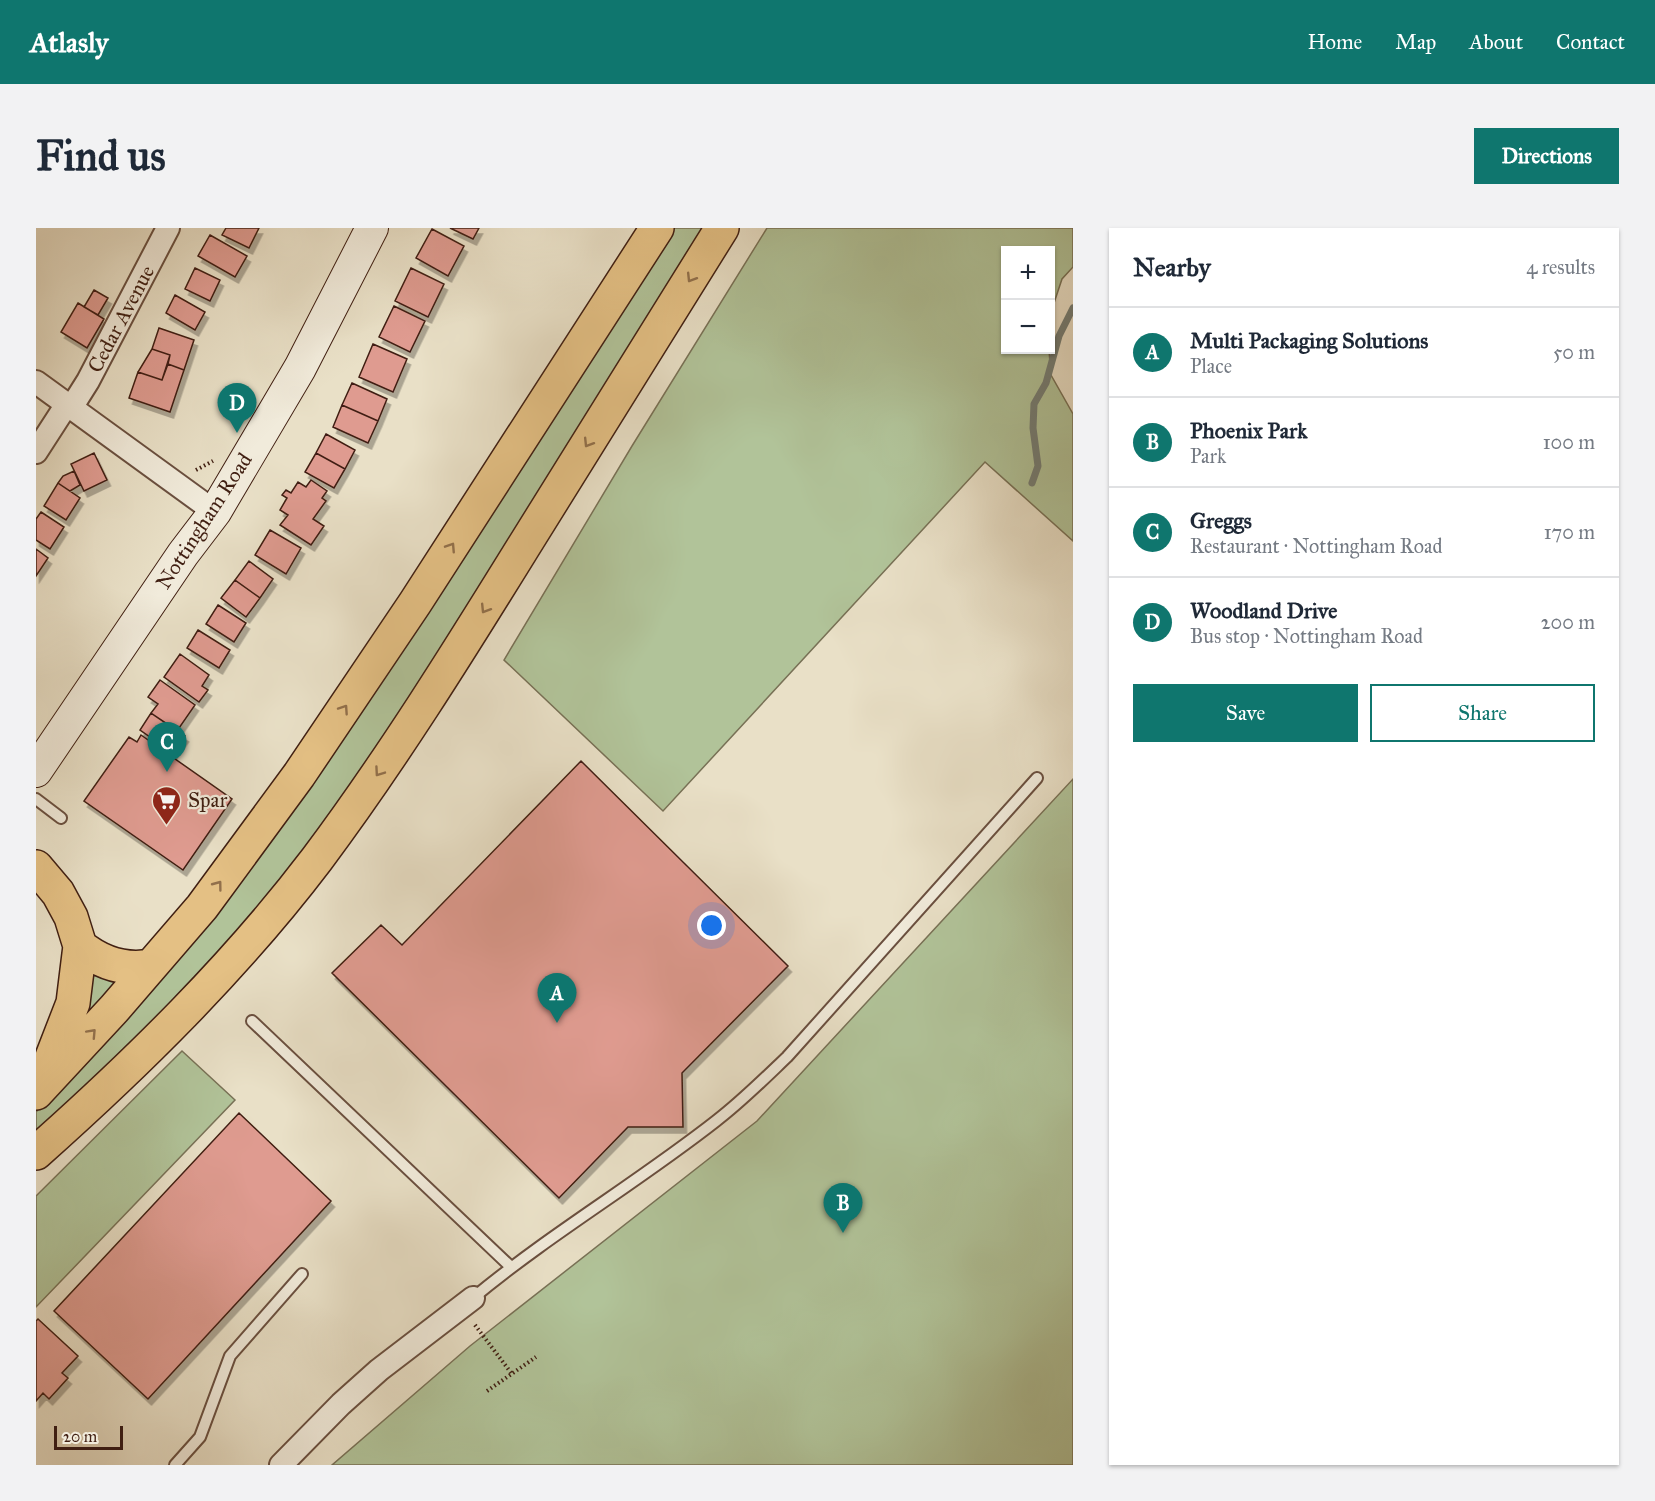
<!DOCTYPE html>
<meta charset="utf-8">
<style>
:root{--surface:#fff;--page:#f2f2f3;--text:#1f2937;--muted:#747a83;--line:#e0e1e3;--accent:#0f766e}
body{margin:0;font-family:"IM FELL Great Primer",serif;background:var(--page);color:var(--text)}
.controls{position:absolute;right:18px;top:18px;display:grid;overflow:hidden;border-radius:0px;box-shadow:0 2px 4px #0004}
.controls button{width:54px;height:54px;display:grid;place-items:center;padding:0;border:0;border-bottom:2px solid var(--line);background:var(--surface);color:var(--text);font:30px sans-serif}
.scale{position:absolute;left:18px;bottom:15px;width:69px;box-sizing:border-box;padding-left:6px;border:3px solid #401f12;border-top:0;font-size:16px;line-height:21px;white-space:nowrap;color:#401f12;-webkit-text-stroke:4px #f1ebdb;paint-order:stroke}
.you{position:absolute;left:676px;top:698px;width:21px;height:21px;margin:-15px;border:4px solid #fff;border-radius:50%;background:#1a73e8;box-shadow:0 0 0 9px #1a73e833}
.badge{display:grid;place-items:center;width:39px;height:39px;border-radius:50%;background:var(--accent);color:#fff;font-size:20px;font-weight:700}
.pin{position:absolute;translate:-50% -50px;filter:drop-shadow(0 2px 3px #0008)}
.pin::after{content:'';position:absolute;top:32px;width:21px;height:18px;background:inherit;clip-path:polygon(0 0,100% 0,50% 100%)}
.list{margin:0;padding:0;list-style:none}
h2{display:flex;justify-content:space-between;align-items:center;height:78px;margin:0;padding:0 24px;font-size:26px}
h2 small{font-size:20px;font-weight:400;color:var(--muted)}
.list li{display:grid;grid-template-columns:39px 1fr auto;gap:18px;align-items:center;box-sizing:border-box;height:90px;padding:0 24px;border-top:2px solid var(--line)}
.list b{display:block;font-size:22px;white-space:nowrap}
.list p{margin:0;font-size:20px;white-space:nowrap;color:var(--muted)}
.list em{font-size:20px;font-style:normal;color:var(--muted)}
.actions{display:flex;gap:12px;padding:18px 24px}
.actions a{flex:1;padding:14px 0;border:2px solid var(--accent);border-radius:0px;text-align:center;font-size:21px;color:var(--accent)}
.actions .main{background:var(--accent);color:#fff}
.map{position:relative;flex:none;width:1037px;height:1237px;overflow:hidden;border-radius:0px}
header{display:flex;align-items:center;gap:36px;box-sizing:border-box;height:84px;padding:0 30px;background:var(--accent);color:#fff}
header strong{font-size:28px}
nav{display:flex;gap:33px;margin-inline-start:auto;font-size:21px}
.intro{display:flex;align-items:center;justify-content:space-between;box-sizing:border-box;height:144px;padding:0 36px}
h1{margin:0;font-size:42px}
.button{padding:15px 27px;border-radius:0px;background:var(--accent);color:#fff;font-size:21px;font-weight:700}
main{display:flex;gap:36px;padding:0 36px}
aside{flex:1;background:var(--surface);border-radius:0px;box-shadow:0 2px 4px #0004}
.map>svg:first-child{display:block}
.green{fill:#b1c399;stroke:#787156;stroke-width:1.5}
.lines{fill:none;stroke-linecap:round;stroke-linejoin:round}
.stream{stroke:#747e76;stroke-width:7}
.building{fill:#df9b90;stroke:#401f12;stroke-width:1.5;filter:url(#shadow)}
.lane-casing{stroke:#6a4f3f;stroke-width:14}
.street-casing{stroke:#6a4f3f;stroke-width:26}
.secondary-casing{stroke:#401f12;stroke-width:34}
.highway-casing{stroke:#401f12;stroke-width:36}
.path{stroke:#401f12;stroke-width:4;stroke-dasharray:1.5 3;stroke-linecap:butt}
.lane{stroke:#f1ebdb;stroke-width:10}
.street{stroke:#f1ebdb;stroke-width:22}
.secondary{stroke:#f1ebdb;stroke-width:32}
.highway{stroke:#e4c084;stroke-width:33}
.oneway{stroke:#92704b}
.labels{text-anchor:middle;stroke-width:4.5;stroke-linejoin:round;paint-order:stroke}
.street-label{font-size:21px;fill:#401f12;stroke:#f1ebdb}
.poi-label{font-size:21px;fill:#401f12;stroke:#f1ebdb;text-anchor:start}
</style>
<header>
<strong>Atlasly</strong>
<nav><a>Home</a><a>Map</a><a>About</a><a>Contact</a></nav>
</header>
<div class="intro"><h1>Find us</h1><a class="button">Directions</a></div>
<main>
<div class="map">
<svg width="1037" height="1237" viewBox="0 0 1037 1237">
<defs>
<filter id="shadow"><feDropShadow dx="3.5" dy="6" stdDeviation="0" flood-color="#0004"/></filter>
</defs>
<rect width="100%" height="100%" fill="#e9e0c7"/>
<filter id="stains"><feTurbulence type="fractalNoise" baseFrequency=".00333" numOctaves="4"/><feColorMatrix values="0 0 0 0 .2 0 0 0 0 .09 0 0 0 0 .02 0 0 0 .5 -.17"/></filter>
<radialGradient id="worn" r=".72"><stop offset=".6" stop-color="#630" stop-opacity="0"/><stop offset="1" stop-color="#630" stop-opacity=".3"/></radialGradient>
<path class="green" d="M635,0H668L308,578L168,747L0,909V884L61,820Z
M731,0H1037V39L1026,51L1015,84L1014,22H969V122H1013L1015,147L1037,186V313L949,234L627,583L468,432L596,218Z
M1037,551V1237H296L434,1118L721,893Z
M51,736L87,751L45,800Z
M146,823L199,872L0,1079V968Z"/>
<g class="lines">
<path class="stream" d="M996,255L1002,238L997,200L998,176L1010,155L1023,108L1037,80"/>
</g>
<path class="building" d="M190,0H223L213,20L186,7Z
M414,0H443L437,11Z
M396,1L428,18L412,48L380,30Z
M174,7L211,28L199,49L162,28Z
M159,40L184,52L174,73L149,61Z
M375,40L408,56L392,89L359,73Z
M58,62L72,70L62,87L48,79Z
M139,67L169,84L159,102L130,85Z
M42,75L68,91L51,120L25,104Z
M358,78L389,93L374,124L343,109Z
M123,100L158,112L148,142L132,136L134,127L116,121Z
M337,116L371,131L357,164L323,149Z
M116,121L134,127L126,152L102,144Z
M132,136L148,142L134,184L93,170L102,144L126,152Z
M316,155L351,171L342,193L306,177Z
M306,177L342,193L332,215L297,199Z
M290,206L319,222L309,241L280,225Z
M58,225L71,252L48,263L35,236Z
M280,225L309,241L298,260L269,244Z
M38,243L44,257L34,263L22,255L27,248Z
M275,252L291,263L286,270L290,273L277,291L288,298L275,317L244,297L252,287L244,282L251,270L246,267L250,262L255,265L262,254L270,259Z
M22,255L44,270L30,292L8,278Z
M5,284L28,299L14,321L0,312V291Z
M234,302L265,320L250,346L219,327Z
M0,321L12,330L0,348Z
M213,333L237,351L224,370L199,352Z
M199,352L224,370L210,389L185,370Z
M182,377L210,395L198,414L170,396Z
M162,402L194,422L183,440L151,420Z
M144,426L173,447L166,458L172,462L163,474L128,449Z
M124,452L159,477L141,503L115,485L122,476L112,469Z
M115,485L149,508L137,525L104,502Z
M105,507L196,571L147,642L48,573L93,509L101,514Z
M545,533L752,738L646,845L647,899H592L523,970L296,745L345,697L366,717Z
M203,885L295,973L112,1171L18,1083Z
M2,1091L42,1128L26,1145L32,1150L23,1160L13,1171L7,1165L0,1173V1093Z"/>
<g class="lines">
<defs>
<path id="lane" d="M0,571L25,590
M216,793L475,1039
M437,1070C514,1006 601,955 680,893C705,874 728,851 751,829L1001,550
M139,1237L164,1209L194,1128L266,1046"/>
<path id="street" d="M0,154L179,284
M35,180L52,153L132,0
M0,224L31,176
M245,1237L305,1176L343,1142L437,1070"/>
<path id="secondary" d="M0,543L147,326L179,284L264,140L336,0"/>
<path id="highway" d="M0,639L22,665L35,689L44,718L37,775L11,842
M44,718C65,735 88,743 115,738
M0,865L78,781L166,679L263,547L379,375L621,0
M0,925C101,835 199,739 281,631C355,532 421,426 486,321C553,214 620,107 686,0"/>
</defs>
<use href="#lane" class="lane-casing"/>
<use href="#street" class="street-casing"/>
<use href="#secondary" class="secondary-casing"/>
<use href="#highway" class="highway-casing"/>
<path class="path" d="M160,242L177,233
M439,1097L476,1146
M451,1163L500,1129"/>
<use href="#lane" class="lane"/>
<use href="#street" class="street"/>
<use href="#secondary" class="secondary"/>
<use href="#highway" class="highway"/>
</g>
<defs><path id="oneway-chevron" d="M-2-3.5L2.5 0L-2 3.5" fill="none" stroke-width="1.6" stroke-linecap="round" stroke-linejoin="round" transform="scale(1.5)"/></defs>
<g class="oneway">
<use href="#oneway-chevron" transform="translate(655 50) rotate(122)"/>
<use href="#oneway-chevron" transform="translate(552 215) rotate(122)"/>
<use href="#oneway-chevron" transform="translate(415 319) rotate(-57)"/>
<use href="#oneway-chevron" transform="translate(449 381) rotate(122)"/>
<use href="#oneway-chevron" transform="translate(308 481) rotate(-56)"/>
<use href="#oneway-chevron" transform="translate(343 544) rotate(125)"/>
<use href="#oneway-chevron" transform="translate(182 657) rotate(-53)"/>
<use href="#oneway-chevron" transform="translate(56 805) rotate(-47)"/>
</g>
<defs>
<symbol id="supermarket-pin" viewBox="-11 -11 22 30"><path d="M0 17L-7.5 6A9.5 9.5 0 1 1 7.5 6Z" fill="#8f2418" stroke="#f1ebdb"/><path d="M-6-5.5h2.5l.6 2H6L4.5 2H-2.5L-4.4-4H-6ZM-1.5 3.2a1.3 1.3 0 1 0 .1 0ZM3 3.2a1.3 1.3 0 1 0 .1 0Z" fill="#fff"/></symbol>
</defs>
<g fill-rule="evenodd">
<use href="#supermarket-pin" x="114" y="556" width="33" height="45"/>
</g>
<g class="labels">
<g class="street-label">
<text transform="translate(85 91) rotate(-62)" y="7">Cedar Avenue</text>
<text transform="translate(168 293) rotate(-57)" y="7">Nottingham Road</text>
</g>
<g class="poi-label">
<text x="152" y="579">Spar</text>
</g>
</g>
<rect width="100%" height="100%" filter="url(#stains)"/>
<rect width="100%" height="100%" fill="url(#worn)"/>
</svg>
<div class="controls">
<button>+</button>
<button>−</button>
</div>
<div class="scale">20 m</div>
<div class="you"></div>
<div class="pin badge" style="left:521px;top:795px">A</div>
<div class="pin badge" style="left:807px;top:1005px">B</div>
<div class="pin badge" style="left:131px;top:544px">C</div>
<div class="pin badge" style="left:201px;top:205px">D</div>
</div>
<aside>
<h2>Nearby<small>4 results</small></h2>
<ul class="list">
<li><span class="badge">A</span><div><b>Multi Packaging Solutions</b><p>Place</p></div><em>50 m</em></li>
<li><span class="badge">B</span><div><b>Phoenix Park</b><p>Park</p></div><em>100 m</em></li>
<li><span class="badge">C</span><div><b>Greggs</b><p>Restaurant · Nottingham Road</p></div><em>170 m</em></li>
<li><span class="badge">D</span><div><b>Woodland Drive</b><p>Bus stop · Nottingham Road</p></div><em>200 m</em></li>
</ul>
<div class="actions"><a class="main">Save</a><a>Share</a></div>
</aside>
</main>
